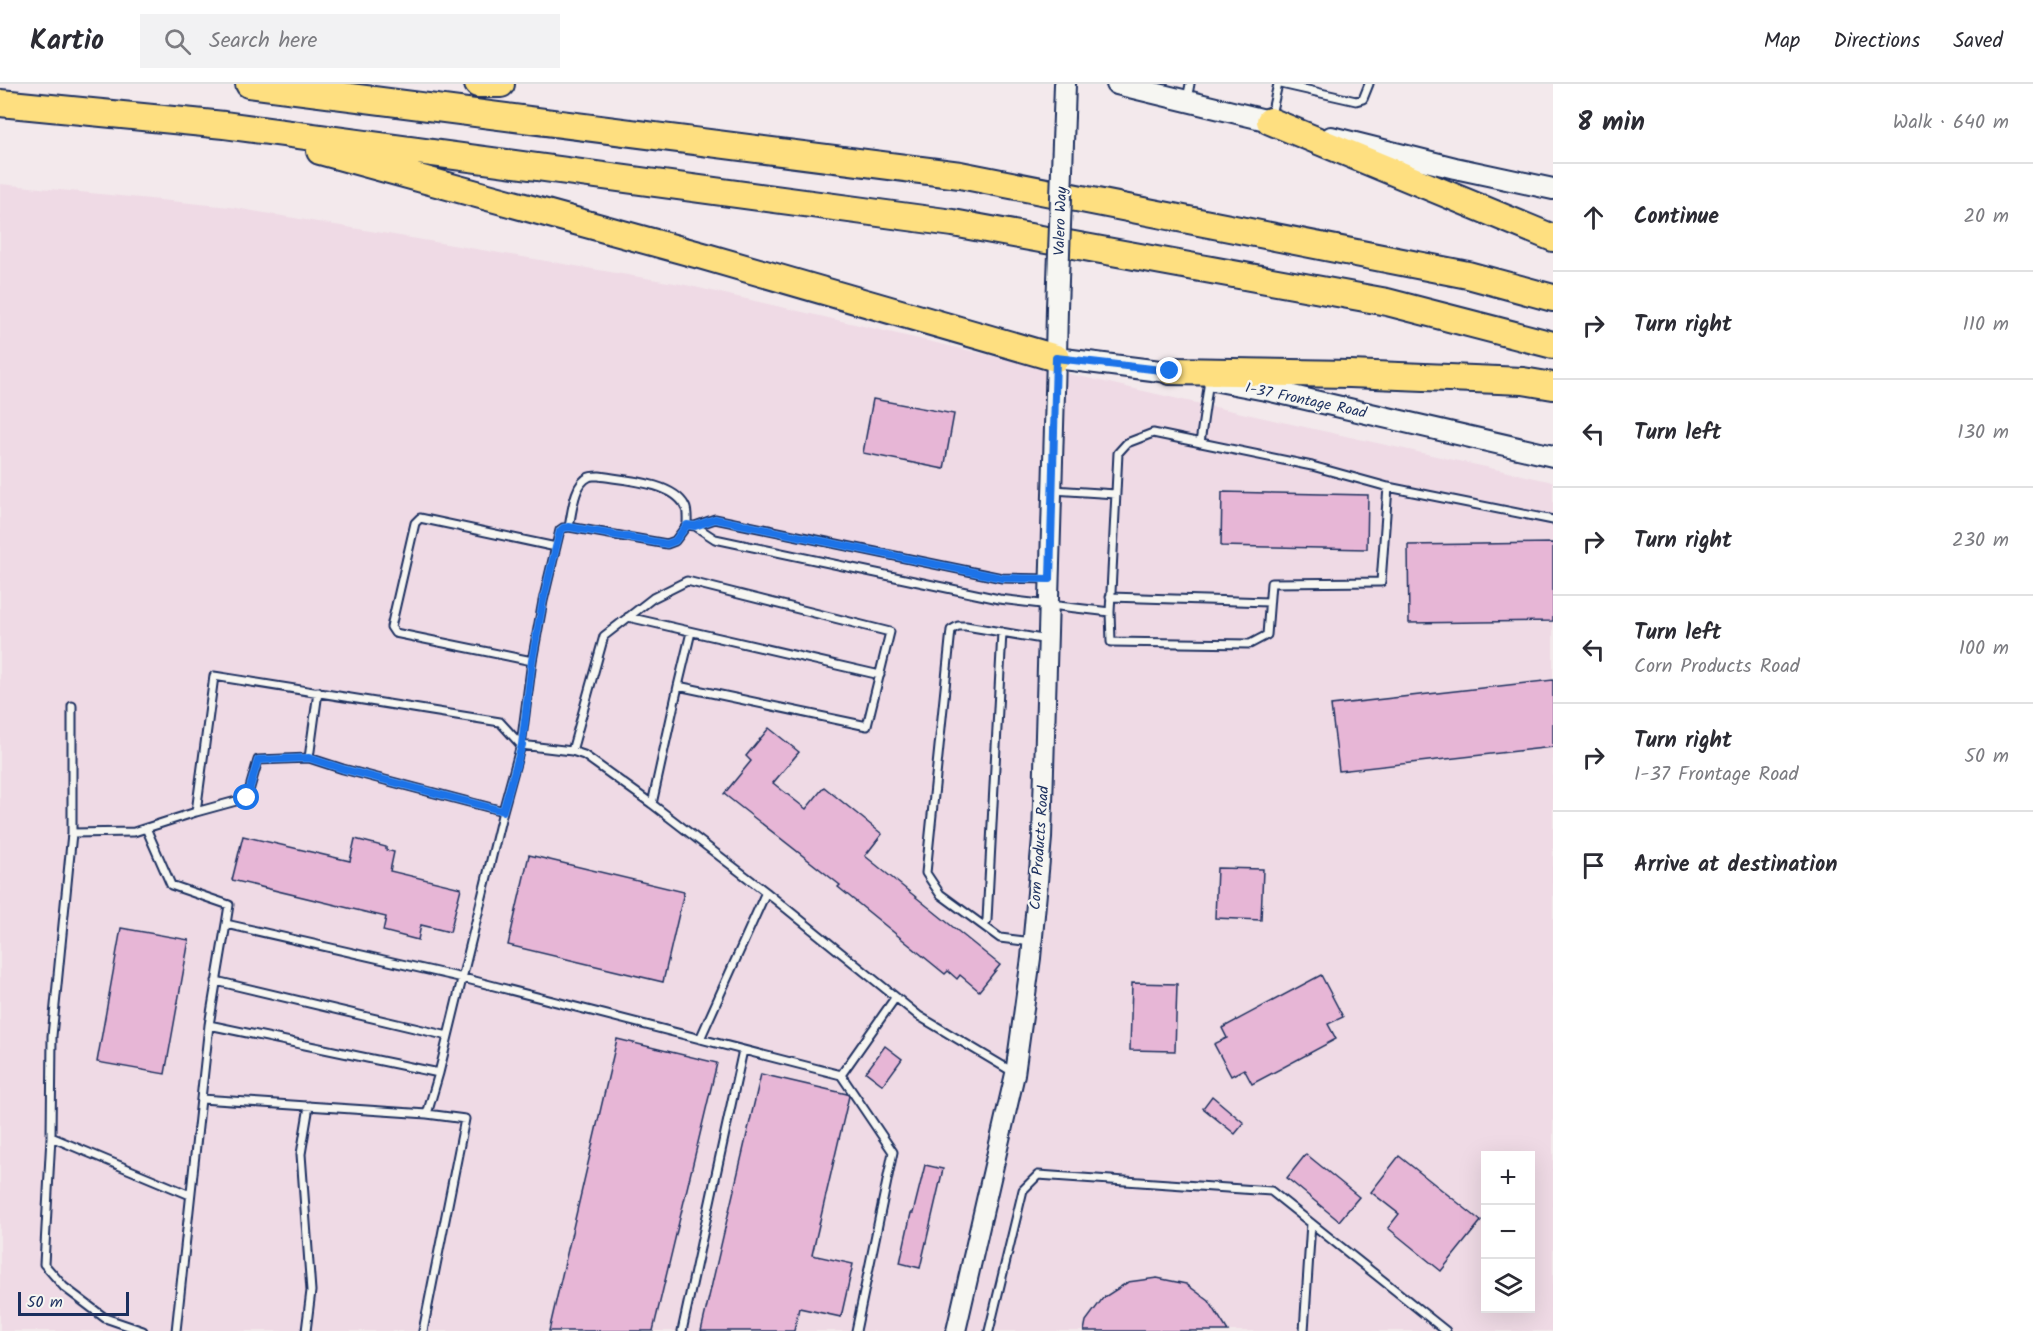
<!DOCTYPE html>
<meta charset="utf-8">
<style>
:root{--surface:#fff;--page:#f2f2f3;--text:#2b2b33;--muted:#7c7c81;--line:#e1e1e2}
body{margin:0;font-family:Kalam,sans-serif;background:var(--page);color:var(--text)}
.controls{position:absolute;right:18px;bottom:18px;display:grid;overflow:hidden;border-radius:0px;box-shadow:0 6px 24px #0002}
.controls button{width:54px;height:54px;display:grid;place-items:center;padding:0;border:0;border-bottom:2px solid var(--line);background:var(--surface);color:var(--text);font:30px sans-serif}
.scale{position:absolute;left:18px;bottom:15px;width:111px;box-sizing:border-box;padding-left:6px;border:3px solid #1b2f5e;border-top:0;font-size:16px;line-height:21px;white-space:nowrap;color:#1b2f5e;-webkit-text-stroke:4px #f6f6f2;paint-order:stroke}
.stop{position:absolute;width:18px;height:18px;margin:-14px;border:4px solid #1a73e8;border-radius:50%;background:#fff}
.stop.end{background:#1a73e8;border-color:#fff;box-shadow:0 2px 6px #0008}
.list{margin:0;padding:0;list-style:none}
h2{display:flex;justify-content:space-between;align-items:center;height:78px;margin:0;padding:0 24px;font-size:26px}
h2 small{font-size:20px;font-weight:400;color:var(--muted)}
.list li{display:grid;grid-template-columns:39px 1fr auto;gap:18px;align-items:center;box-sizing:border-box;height:108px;padding:0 24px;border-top:2px solid var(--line)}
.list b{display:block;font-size:22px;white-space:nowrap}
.list p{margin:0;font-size:20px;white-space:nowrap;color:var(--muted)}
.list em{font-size:20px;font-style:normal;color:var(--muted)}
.icon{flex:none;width:33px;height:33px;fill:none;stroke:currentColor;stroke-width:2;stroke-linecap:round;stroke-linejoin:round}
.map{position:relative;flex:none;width:1553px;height:1247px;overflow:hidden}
header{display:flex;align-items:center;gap:36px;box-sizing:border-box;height:84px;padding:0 30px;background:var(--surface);border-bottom:2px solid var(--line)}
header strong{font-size:28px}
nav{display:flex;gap:33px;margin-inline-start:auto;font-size:21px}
.search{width:420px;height:54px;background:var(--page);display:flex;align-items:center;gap:15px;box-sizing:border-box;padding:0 21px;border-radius:0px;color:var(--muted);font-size:22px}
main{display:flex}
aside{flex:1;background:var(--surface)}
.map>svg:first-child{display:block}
.built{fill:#efdae5;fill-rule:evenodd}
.building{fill:#e7b6d6;stroke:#1b2f5e;stroke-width:1.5}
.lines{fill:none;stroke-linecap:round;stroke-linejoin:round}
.service-casing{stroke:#1b2f5e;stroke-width:11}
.tertiary-casing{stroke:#1b2f5e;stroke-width:22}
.secondary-casing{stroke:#1b2f5e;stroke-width:24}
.motorway-casing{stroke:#1b2f5e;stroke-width:30}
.service{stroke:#f6f6f2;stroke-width:7}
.tertiary{stroke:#f6f6f2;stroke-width:18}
.secondary{stroke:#f6f6f2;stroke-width:20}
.motorway{stroke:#fedf80;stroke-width:26}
.secondary-bridge-casing{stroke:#1b2f5e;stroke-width:24;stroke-linecap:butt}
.secondary-bridge{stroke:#f6f6f2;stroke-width:20}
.route{stroke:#1a73e8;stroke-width:8}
.labels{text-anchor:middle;stroke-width:4.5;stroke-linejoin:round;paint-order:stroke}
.street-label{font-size:15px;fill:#1b2f5e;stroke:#f6f6f2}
</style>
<header>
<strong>Kartio</strong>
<div class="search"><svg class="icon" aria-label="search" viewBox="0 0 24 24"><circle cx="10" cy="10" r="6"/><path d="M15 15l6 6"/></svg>Search here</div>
<nav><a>Map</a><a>Directions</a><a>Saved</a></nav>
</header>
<main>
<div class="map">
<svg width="1553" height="1247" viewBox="0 0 1553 1247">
<rect width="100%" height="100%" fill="#f3e9ec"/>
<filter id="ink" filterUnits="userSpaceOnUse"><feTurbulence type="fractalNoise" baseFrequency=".0167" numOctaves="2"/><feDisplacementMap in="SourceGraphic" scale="12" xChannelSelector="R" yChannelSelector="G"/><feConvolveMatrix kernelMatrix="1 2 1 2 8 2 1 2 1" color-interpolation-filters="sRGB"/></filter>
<g filter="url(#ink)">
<path class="built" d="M0,100L230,123L686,201L1165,312L1553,398V1247H0ZM1486,1072H1530V1224H1486Z"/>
<path class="building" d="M873,315L954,330L944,385L863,369Z
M1222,408L1368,411L1367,465L1221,462Z
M1553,459V537L1409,539L1408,461Z
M1553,596V663L1339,687L1331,621Z
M769,644L799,668L773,699L806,725L824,703L882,750L865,772L1000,881L979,907L960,891L957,895L948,887L945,890L838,803L840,801L724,710L751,677L746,672Z
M243,752L350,777L355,755L386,763V766L394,768L390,787L461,804L450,848L421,841L418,856L383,847L386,833L232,796Z
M529,771L684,808L663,898L508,861Z
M1217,784L1263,785L1261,836L1215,834Z
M121,844L189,856L165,990L97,978Z
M1321,891L1343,933L1328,940L1336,955L1252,1000L1244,985L1231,992L1214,960L1227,954L1222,944Z
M1132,899L1177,900L1175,967L1130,966Z
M617,955L717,979L653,1247H549Z
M885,962L902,975L883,1001L866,988Z
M761,990L847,1010L849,1012L812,1171L853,1180L841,1233L799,1224L794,1247H701Z
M1212,1012L1244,1039L1235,1050L1203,1024Z
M1306,1070L1359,1113L1339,1137L1287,1094Z
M1399,1072L1481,1137L1441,1187L1388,1144L1399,1130L1371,1108Z
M925,1081L943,1085L920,1184L900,1179L911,1129H913Z
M1157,1194L1186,1200L1209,1217L1228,1247H1084L1086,1237L1103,1214L1128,1198Z"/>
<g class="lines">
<defs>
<path id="service" d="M1281,0L1356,17L1363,15L1369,0
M1187,15L1190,0
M1271,31L1278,0
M1200,359L1209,296
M1053,406L1116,410
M695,442L715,455L999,515L1110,528L1118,369L1127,359L1153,349L1312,382L1388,403L1553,436
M569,443C572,429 574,399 589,393C590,392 597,392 599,392C623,396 673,398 685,422C688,427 687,435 687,441
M556,463L420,434L415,439L391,543L395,549L532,577L543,517L560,446L563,444L569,443L667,460L675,457L687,441L695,442L715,435L1002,494L1049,495
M1110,513L1269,518
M1110,528L1111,558L1250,560L1267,551L1271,499L1381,498L1388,403
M628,533L880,591
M678,602L691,548
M318,608L309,674L343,685L503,727
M521,661L532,577
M572,667L604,552L653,514L687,497L890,548L867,642L678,602L652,720
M196,728L247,714L258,676L309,674
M146,744L171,801L229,821L226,840
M72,749V622
M984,842L987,836L1002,548
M1032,858L1000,854L940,810L926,789L951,546L958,542H966L1048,556
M216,897L448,952
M209,941L439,989
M700,955L766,808
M841,991L895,914
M201,1015L209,941L226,840L463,894L841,991L893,1068L856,1247
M51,1053L44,1180L64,1203L105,1234L143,1247
M190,1111L51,1053L52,952L72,749L134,748L196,728L214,592L500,638L521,661
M176,1247L201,1015L427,1030L439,989L503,727L521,661L572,667L584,671L652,720L766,808L919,932L1013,988
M306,1247L311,1207L301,1070L309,1022
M423,1247L465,1035L427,1030
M682,1247L743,966
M989,1247L1023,1106L1038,1091L1271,1107L1446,1247
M1304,1247L1311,1139"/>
<path id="tertiary" d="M956,1247L1015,990L1031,874L1042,754L1056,274"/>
<path id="secondary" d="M1117,0L1282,40
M1064,31L1065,0
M1331,53L1455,84L1553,105
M1057,224L1056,274L1184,290
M1213,296L1271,307L1553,372"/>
<path id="motorway" d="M249,0L960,91L1468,191L1553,214
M478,0H501
M0,19L224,41L953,139L1387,218L1553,261
M1270,37L1553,154
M320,67L703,172L1056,274
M1170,287L1350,290L1523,297L1553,302"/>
</defs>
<use href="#service" class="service-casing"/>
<use href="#tertiary" class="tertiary-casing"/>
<use href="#secondary" class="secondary-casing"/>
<use href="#motorway" class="motorway-casing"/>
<use href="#service" class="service"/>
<use href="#tertiary" class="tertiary"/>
<use href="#secondary" class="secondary"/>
<use href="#motorway" class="motorway"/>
<defs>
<path id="secondary-bridge" d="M1057,224L1064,31"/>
</defs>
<use href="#secondary-bridge" class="secondary-bridge-casing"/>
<use href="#secondary-bridge" class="secondary-bridge"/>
</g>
</g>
<g class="lines" filter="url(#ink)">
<path class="route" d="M247,714L258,676L309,674L343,685L503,727L522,661L532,577L543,517L560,447L563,444L569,443L667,460L675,457L687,441L695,442L715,435L1002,494L1050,495L1056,274L1170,287"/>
</g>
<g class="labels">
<g class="street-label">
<text transform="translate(1060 137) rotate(-88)" y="5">Valero Way</text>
<text transform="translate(1306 316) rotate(12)" y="5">I-37 Frontage Road</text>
<text transform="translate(1039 764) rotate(-86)" y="5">Corn Products Road</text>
</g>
</g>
</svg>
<div class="controls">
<button>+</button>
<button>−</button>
<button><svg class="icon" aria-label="layers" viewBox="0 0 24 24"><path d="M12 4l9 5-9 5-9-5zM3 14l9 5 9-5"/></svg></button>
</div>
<div class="scale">50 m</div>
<div class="stop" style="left:247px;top:714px"></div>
<div class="stop end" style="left:1170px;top:287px"></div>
</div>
<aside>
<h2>8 min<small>Walk · 640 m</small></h2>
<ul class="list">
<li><svg class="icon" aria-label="ahead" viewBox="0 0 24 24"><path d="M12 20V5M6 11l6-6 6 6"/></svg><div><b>Continue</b></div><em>20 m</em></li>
<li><svg class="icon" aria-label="right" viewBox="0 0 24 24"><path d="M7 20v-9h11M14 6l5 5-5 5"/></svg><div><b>Turn right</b></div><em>110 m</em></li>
<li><svg class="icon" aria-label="left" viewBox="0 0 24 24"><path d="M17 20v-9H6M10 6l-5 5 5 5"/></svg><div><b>Turn left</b></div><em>130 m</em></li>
<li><svg class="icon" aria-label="right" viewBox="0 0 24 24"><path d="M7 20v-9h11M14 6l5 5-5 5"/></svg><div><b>Turn right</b></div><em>230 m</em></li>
<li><svg class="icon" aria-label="left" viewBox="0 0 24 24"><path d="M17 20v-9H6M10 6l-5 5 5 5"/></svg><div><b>Turn left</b><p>Corn Products Road</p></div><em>100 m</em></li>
<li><svg class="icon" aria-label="right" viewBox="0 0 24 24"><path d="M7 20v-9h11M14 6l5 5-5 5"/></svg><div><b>Turn right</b><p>I-37 Frontage Road</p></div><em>50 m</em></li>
<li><svg class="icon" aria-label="arrive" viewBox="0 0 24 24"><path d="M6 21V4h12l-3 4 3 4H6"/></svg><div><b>Arrive at destination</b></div></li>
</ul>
</aside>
</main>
